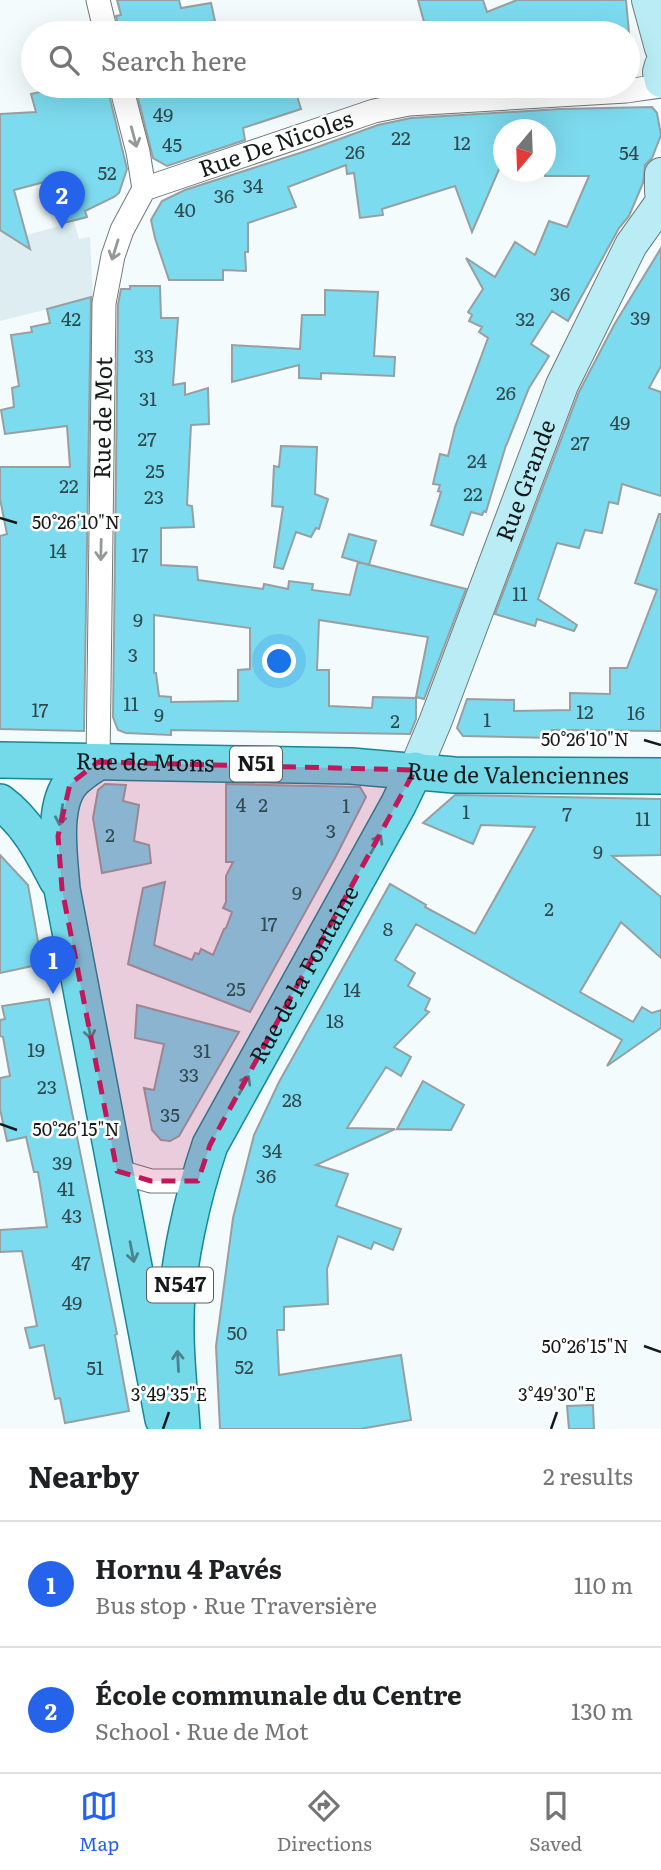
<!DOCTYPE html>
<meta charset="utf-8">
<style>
:root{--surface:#fff;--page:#f6f6f6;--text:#202124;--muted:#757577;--line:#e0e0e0;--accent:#2563eb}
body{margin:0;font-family:Literata,serif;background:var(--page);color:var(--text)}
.compass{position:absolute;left:493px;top:119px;width:63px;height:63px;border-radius:50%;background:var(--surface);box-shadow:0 7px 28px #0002;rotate:199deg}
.you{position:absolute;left:280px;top:662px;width:24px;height:24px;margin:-18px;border:5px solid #fff;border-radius:50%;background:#1a73e8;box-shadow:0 0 0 10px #1a73e833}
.badge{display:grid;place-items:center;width:46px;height:46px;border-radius:50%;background:var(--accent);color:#fff;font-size:23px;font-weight:700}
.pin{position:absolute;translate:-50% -58px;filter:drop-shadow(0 2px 4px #0008)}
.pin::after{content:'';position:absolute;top:37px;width:24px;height:21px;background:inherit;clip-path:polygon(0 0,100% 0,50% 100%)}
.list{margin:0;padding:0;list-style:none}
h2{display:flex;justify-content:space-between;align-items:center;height:91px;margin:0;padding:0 28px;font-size:30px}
h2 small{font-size:23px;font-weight:400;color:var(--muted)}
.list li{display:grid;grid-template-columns:46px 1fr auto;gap:21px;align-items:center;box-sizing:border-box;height:126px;padding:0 28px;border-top:2px solid var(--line)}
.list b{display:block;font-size:26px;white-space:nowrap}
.list p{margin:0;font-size:23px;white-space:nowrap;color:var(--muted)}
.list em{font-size:23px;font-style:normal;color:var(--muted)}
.icon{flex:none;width:38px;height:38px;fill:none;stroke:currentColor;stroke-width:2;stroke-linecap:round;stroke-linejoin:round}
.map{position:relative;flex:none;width:661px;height:1429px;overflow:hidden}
.search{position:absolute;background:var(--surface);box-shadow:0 7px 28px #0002;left:21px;right:21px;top:21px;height:77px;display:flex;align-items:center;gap:18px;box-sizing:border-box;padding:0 24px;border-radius:38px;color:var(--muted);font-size:26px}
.sheet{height:343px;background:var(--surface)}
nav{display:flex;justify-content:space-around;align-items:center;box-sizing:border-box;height:98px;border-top:2px solid var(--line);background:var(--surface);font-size:19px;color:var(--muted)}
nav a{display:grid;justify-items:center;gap:4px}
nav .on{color:var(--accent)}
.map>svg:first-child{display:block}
.built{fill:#ddedf1}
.building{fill:#7ddbef;stroke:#979fa1;stroke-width:2;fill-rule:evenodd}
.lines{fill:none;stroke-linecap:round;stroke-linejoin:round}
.street-casing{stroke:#707879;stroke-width:25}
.secondary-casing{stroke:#707879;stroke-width:34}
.primary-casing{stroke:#178697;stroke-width:38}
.street{stroke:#fff;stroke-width:23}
.secondary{stroke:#b9ecf4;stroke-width:32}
.primary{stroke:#74dae9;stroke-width:35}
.oneway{stroke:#969898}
.oneway2{stroke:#4a838b}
.marked{fill:#c2185b;fill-opacity:0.2;stroke:#c2185b;stroke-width:5;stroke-dasharray:14 9;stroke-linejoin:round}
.ticks{fill:none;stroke:#161919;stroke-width:2.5}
.labels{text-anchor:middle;stroke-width:5;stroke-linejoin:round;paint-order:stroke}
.number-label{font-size:19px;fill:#304a4e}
.shield{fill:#fff;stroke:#5c5e5e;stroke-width:2}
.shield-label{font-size:21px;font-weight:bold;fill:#161919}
.street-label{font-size:23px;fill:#161919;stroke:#fff}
.ticks-label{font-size:18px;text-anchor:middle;fill:#161919;stroke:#fff;stroke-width:5;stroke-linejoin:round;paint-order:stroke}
</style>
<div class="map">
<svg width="661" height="1429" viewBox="0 0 661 1429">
<rect width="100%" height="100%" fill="#f3fbfd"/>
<path class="built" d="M0,148L23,236L74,222L79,239L90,237L93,298L0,321Z"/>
<path class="building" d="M117,0H179L181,8L211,3L215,21L167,33H120L116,16L121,15Z
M418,0H483L487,12L517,0H626L629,33H427Z
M43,86H107L127,169L119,193L114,197L85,211L87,217L64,223L52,180L14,190L30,249L0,230V114L36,112L31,94L44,91Z
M135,86H294L301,109L243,128L245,140L167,166L153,158Z
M652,107L657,113L661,135L652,158L645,165L643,183L629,216L619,228L568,321L552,311L531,344L549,356L529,388L506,446V445L486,512L484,511L482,515L471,512L463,535L431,525L441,492L438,491L440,485L433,484L440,454L448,456L455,427L488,338L479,332L482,327L469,321L472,315L468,312L483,289L466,258L495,277L515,242L535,255L549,221L567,227L589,176H545V130H503V160L472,232L455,186L382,209L383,215L360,218L354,173L347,174L346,165L288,187L296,207L248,223V252H245L246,271L223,270V280H169L155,238L151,220L162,201L185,190L312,149L378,125L411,118L560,109Z
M661,248V366L649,388L661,392V496L622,484L618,504L609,502L602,533L585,530L579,548L557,543L538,599L577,625L574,631L537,619L535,626L495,614L579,392L614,325Z
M130,286H160L161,318H178L173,385L185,383V395L208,388L209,424L191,425L187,505L192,506L194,527L161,528V565L197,567L198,580L263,589L264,584L288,589L289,581L313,584L312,590L350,595L358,562L466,589L424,699L416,697L428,637L319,620L317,670H329V706L372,708L373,697L416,698V719L410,734L171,730V735L126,733L118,730L113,717L118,304L121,289H130ZM154,615L250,628V669L238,670V701L171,702V697L159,696L156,673H154Z
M325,290L378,292L374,356L395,357L394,376L321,373V379L299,378V365L232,382V345L300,349L302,315H325Z
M91,297L84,731L0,729V536L7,534L0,499V467H70L67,426L5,434L1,410L14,407L12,388L19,386L11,335L32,332L31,327L50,323L47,309Z
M281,446L317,447L315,494L328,499L319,529L316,528L311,537L296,532L283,569L274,567L283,507L272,506L274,466L279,467Z
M659,514H661V731L552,730V738L463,736L457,728L467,699L514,700V711L570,710V693L610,694V668H627L657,590L635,583Z
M349,534L376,541L369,565L342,557Z
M105,784L126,785L123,801L139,805L134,841L149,845L151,863L102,873L93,818L98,790Z
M226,784L360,787L366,797L335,858L250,1012L128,964L143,888L165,882L154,945L192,960L195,953L199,954L201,949L213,955L224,929L226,928L232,912L223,908L226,902V876L233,862H226Z
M455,795L661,799V855L612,856L661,897V958L621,922L580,992L633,1022L642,1007L652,1013L661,1010V1028L607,1066L622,1040L416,924L395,960L415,973L408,986L430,999L425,1010L429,1012L394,1047L411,1057L401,1076L386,1067L347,1128L395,1129L316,1165L348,1174L336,1206L401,1229L393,1250L374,1242L371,1249L338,1236L327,1269L328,1304L284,1307V1330H277L279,1375L401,1355L411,1420L360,1429H220L216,1346L233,1218L254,1135L279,1082L390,884L426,905L425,907L475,934L535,827L481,825L473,844L423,823Z
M0,855L28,885L42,964L0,973Z
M49,999L117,1334L115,1335L129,1411L65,1423L60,1398L55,1399L44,1345L30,1348L25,1328L37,1326L22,1251L0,1252V1230L47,1227L38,1172H34L26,1137L7,1141L0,1109V1078L10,1076L3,1037L0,1036V1020L5,1019L2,1006Z
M137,1005L239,1032L179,1136L170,1141L161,1140L152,1130L144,1088L154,1090L164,1044L135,1038Z
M423,1081L464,1105L451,1130L397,1129Z
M593,1405L594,1429H569L567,1406Z"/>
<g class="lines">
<defs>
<path id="street" d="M98,0L106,33
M144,189L374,111L409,104L626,91L661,86
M98,762L104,303L113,256L122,230L144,189L138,152L121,86
M117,1171L151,1181H198"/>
<g id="secondary">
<path d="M648,0L661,48"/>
<path d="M661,65L659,72L661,81"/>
<path d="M661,174V192"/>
<path id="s1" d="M415,770L436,720L562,385L631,245L661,203"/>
</g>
<g id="primary">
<path id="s2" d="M0,760L351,766L454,775L661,776"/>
<path d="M98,762C89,768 79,774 72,782C51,806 60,860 62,889L163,1419"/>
<path d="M0,802C27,822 42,851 57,880"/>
<path id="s3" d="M182,1429C180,1393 175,1356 176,1320C176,1268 193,1195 210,1145L398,805L415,770"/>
</g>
</defs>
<use href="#street" class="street-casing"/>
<use href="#secondary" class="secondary-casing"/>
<use href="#primary" class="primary-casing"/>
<use href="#street" class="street"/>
<use href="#secondary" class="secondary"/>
<use href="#primary" class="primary"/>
</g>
<defs><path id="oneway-shaft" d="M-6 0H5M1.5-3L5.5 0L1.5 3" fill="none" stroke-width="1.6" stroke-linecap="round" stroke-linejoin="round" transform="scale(1.75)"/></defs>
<g class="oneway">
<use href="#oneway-shaft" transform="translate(134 137) rotate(75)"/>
<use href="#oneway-shaft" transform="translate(115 250) rotate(107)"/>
<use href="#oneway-shaft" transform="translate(101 550) rotate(91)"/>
</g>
<g class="oneway2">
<use href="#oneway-shaft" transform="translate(61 815) rotate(99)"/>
<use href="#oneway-shaft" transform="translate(376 844) rotate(-61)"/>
<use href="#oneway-shaft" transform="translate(89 1029) rotate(79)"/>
<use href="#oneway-shaft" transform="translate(244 1085) rotate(-62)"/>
<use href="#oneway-shaft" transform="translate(132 1252) rotate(79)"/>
<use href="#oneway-shaft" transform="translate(178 1361) rotate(-93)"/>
</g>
<path class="marked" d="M98,762L415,770L210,1145L198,1181H151L117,1171L62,889L58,836L70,784Z"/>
<path class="ticks" d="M0,518L17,523M644,740L661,745M0,1124L17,1130M644,1346L661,1352M163,1429L169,1412M551,1429L557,1412"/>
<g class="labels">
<g class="number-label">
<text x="163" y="122">49</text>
<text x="401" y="145">22</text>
<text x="462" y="150">12</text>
<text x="172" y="152">45</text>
<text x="355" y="159">26</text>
<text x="629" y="160">54</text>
<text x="107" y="180">52</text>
<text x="253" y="193">34</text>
<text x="224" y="203">36</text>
<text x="185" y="217">40</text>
<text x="560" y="301">36</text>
<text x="640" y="325">39</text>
<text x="71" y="326">42</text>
<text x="525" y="326">32</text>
<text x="144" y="363">33</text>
<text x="506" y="400">26</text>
<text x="148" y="406">31</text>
<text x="620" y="430">49</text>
<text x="147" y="446">27</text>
<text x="580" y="450">27</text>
<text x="477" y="468">24</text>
<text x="155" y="478">25</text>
<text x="69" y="493">22</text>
<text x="473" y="501">22</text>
<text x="154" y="504">23</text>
<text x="58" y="558">14</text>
<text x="140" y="562">17</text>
<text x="520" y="601">11</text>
<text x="138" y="627">9</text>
<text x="133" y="662">3</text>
<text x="131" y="711">11</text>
<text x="40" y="717">17</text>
<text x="585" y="719">12</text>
<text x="636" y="720">16</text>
<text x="159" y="722">9</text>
<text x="487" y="727">1</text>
<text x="395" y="728">2</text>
<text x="241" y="812">4</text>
<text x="263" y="812">2</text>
<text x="346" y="813">1</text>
<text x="466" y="819">1</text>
<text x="567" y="821">7</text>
<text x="643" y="826">11</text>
<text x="331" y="838">3</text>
<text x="110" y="842">2</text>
<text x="598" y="859">9</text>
<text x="297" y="900">9</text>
<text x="549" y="916">2</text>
<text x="269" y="931">17</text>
<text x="388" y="936">8</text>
<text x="236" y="996">25</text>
<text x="352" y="997">14</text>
<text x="335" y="1028">18</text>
<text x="36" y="1057">19</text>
<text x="202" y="1058">31</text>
<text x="189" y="1082">33</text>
<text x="47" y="1094">23</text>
<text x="292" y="1107">28</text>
<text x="170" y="1122">35</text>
<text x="272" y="1158">34</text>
<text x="62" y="1170">39</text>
<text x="266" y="1183">36</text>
<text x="66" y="1196">41</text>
<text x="72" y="1223">43</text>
<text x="81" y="1270">47</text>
<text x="72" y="1310">49</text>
<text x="237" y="1340">50</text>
<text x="244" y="1374">52</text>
<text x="95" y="1375">51</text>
</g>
<g class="shield">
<rect x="230" y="746.5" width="52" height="35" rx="5"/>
<rect x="147" y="1267.5" width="66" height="35" rx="5"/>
</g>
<g class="shield-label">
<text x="256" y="771">N51</text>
<text x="180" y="1292">N547</text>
</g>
<g class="street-label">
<text transform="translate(276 144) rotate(-19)" y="8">Rue De Nicoles</text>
<text transform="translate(103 418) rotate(-89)" y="8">Rue de Mot</text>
<text dy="8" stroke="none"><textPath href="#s1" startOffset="310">Rue Grande</textPath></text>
<text dy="8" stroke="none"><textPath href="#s2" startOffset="145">Rue de Mons</textPath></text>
<text dy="8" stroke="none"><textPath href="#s2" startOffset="518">Rue de Valenciennes</textPath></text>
<text dy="8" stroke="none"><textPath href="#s3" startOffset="483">Rue de la Fontaine</textPath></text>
</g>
</g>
<g class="ticks-label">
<text x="76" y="529">50°26'10"N</text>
<text x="585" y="746">50°26'10"N</text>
<text x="76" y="1136">50°26'15"N</text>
<text x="585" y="1353">50°26'15"N</text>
<text x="169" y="1401">3°49'35"E</text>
<text x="557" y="1401">3°49'30"E</text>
</g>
</svg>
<svg class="compass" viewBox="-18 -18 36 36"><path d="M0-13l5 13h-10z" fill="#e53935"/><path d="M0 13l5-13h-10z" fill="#757577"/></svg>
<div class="you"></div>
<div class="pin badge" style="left:53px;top:994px">1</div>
<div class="pin badge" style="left:62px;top:229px">2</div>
<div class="search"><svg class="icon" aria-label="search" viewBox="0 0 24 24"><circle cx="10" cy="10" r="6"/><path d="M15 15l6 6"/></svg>Search here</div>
</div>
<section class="sheet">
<h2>Nearby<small>2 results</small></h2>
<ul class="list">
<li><span class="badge">1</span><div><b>Hornu 4 Pavés</b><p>Bus stop · Rue Traversière</p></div><em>110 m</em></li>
<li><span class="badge">2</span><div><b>École communale du Centre</b><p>School · Rue de Mot</p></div><em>130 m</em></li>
</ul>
</section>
<nav>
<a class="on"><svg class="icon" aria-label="map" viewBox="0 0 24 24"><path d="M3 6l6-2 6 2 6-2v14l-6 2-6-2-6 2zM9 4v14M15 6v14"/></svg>Map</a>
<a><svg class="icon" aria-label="directions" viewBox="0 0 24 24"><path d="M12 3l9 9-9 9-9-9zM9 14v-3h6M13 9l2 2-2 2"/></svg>Directions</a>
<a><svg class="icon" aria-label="saved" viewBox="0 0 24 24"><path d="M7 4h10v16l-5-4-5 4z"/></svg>Saved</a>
</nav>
